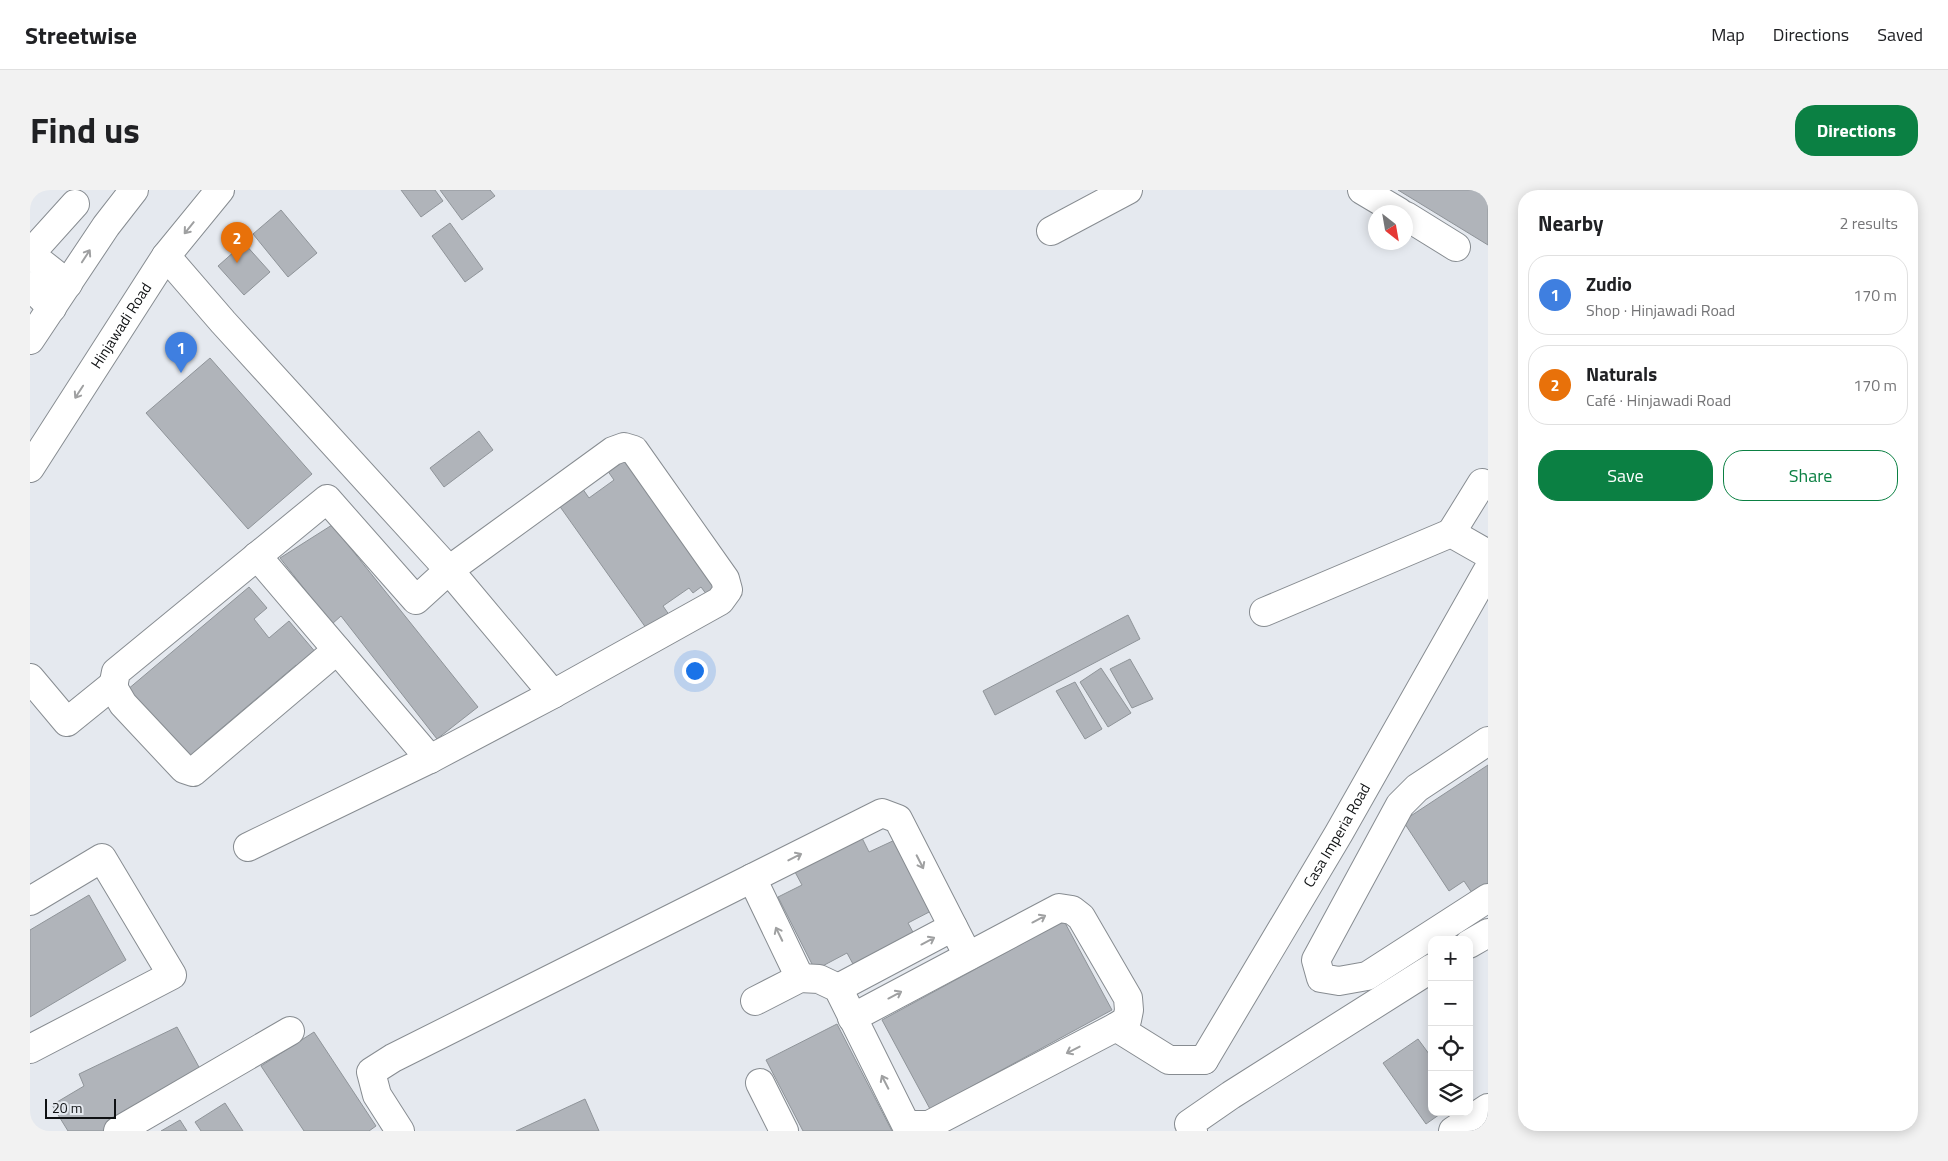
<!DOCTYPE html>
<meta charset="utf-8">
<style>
:root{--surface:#fff;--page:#f2f2f2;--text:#202124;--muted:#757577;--line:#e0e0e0;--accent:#0b8043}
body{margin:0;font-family:"Titillium Web",sans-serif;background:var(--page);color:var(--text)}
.controls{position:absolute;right:15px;bottom:15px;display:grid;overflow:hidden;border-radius:10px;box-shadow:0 2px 12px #0003}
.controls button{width:45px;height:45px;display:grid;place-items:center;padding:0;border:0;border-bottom:1px solid var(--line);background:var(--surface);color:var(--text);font:25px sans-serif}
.compass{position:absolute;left:1338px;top:15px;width:45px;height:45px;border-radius:50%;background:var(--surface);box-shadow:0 2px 12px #0003;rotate:149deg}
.scale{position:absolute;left:15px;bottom:12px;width:71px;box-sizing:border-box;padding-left:5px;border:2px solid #0f1113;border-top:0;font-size:14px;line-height:18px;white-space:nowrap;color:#0f1113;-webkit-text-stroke:4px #e5e9ef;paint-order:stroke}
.you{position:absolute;left:664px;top:480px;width:18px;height:18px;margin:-12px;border:4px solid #fff;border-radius:50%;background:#1a73e8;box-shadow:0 0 0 8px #1a73e833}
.badge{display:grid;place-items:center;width:32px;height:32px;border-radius:50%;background:var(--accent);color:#fff;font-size:16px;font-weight:700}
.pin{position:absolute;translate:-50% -41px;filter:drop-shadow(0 1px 2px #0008)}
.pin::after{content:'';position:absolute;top:26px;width:18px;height:15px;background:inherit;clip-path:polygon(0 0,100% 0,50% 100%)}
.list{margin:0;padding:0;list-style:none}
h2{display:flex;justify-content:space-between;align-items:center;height:65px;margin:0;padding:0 20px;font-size:21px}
h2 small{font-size:16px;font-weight:400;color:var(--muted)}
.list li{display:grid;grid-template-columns:32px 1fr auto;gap:15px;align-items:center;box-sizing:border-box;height:80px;margin:0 10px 10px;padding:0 10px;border:1px solid var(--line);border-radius:20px}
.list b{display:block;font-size:19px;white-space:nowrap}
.list p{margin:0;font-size:16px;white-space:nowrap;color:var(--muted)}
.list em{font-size:16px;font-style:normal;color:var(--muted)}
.actions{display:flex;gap:10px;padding:15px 20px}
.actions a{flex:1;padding:11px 0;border:1px solid var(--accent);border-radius:20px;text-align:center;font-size:18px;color:var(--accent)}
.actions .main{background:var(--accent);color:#fff}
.icon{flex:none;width:28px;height:28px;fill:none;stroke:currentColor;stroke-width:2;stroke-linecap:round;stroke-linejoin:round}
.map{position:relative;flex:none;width:1458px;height:941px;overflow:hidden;border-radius:20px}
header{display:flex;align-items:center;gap:30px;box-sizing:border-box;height:70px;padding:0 25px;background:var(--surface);border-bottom:1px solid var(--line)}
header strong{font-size:24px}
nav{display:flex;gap:28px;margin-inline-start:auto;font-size:18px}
.intro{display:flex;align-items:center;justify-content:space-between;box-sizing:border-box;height:120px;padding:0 30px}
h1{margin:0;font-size:35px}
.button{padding:12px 22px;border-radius:20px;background:var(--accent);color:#fff;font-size:18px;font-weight:700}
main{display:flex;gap:30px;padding:0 30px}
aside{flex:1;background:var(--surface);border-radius:20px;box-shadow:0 2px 12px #0003}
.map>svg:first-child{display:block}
.building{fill:#b0b4ba;stroke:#8f9499}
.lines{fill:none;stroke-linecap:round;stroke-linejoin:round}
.minor-casing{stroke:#878c91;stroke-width:30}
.major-casing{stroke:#878c91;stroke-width:30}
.minor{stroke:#fff;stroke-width:28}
.major{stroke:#fff;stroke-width:28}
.oneway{stroke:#9fa0a1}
.labels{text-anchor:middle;stroke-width:4.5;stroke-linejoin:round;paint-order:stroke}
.street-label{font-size:15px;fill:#0f1113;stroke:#e5e9ef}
</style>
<header>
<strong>Streetwise</strong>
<nav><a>Map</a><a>Directions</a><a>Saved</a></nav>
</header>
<div class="intro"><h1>Find us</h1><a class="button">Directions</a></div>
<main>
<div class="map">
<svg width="1458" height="941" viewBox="0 0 1458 941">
<rect width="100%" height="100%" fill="#e5e9ef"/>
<path class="building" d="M371,0H405L413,11L391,27Z
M410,0H460L465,6L432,30Z
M1368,0H1458V55Z
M251,20L287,63L258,87L223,44Z
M420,33L453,79L435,92L402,46Z
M214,53L240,82L214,105L188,76Z
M180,168L282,284L218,339L116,223Z
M449,241L463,260L414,297L400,278Z
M595,263L690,396L677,405L671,397L663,403L659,398L633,416L642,429L621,445L526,311L550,295L559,308L584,290L575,277Z
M302,335L448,517L407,549L311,426L302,434L250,368Z
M219,397L237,418L224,429L239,448L259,431L287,464L270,479L266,475L174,553L177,557L159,573L97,500Z
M1098,425L1110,449L965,525L953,501Z
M1100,469L1123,509L1102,518L1080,479Z
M1071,478L1101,523L1078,537L1050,492Z
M1045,492L1072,539L1055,549L1026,501Z
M1458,575V702L1446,709L1434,691L1419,701L1373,631Z
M832,648L839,662L867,649L903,720L878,733L884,744L823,774L817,763L785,780L748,707L772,695L765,682Z
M59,705L96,770L0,827V740Z
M1034,731L1082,820L900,919L852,830Z
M807,834L862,941H773L736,870Z
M147,837L175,888L75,941H38L22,915L54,896L49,884Z
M284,842L346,936L339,941H274L231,876Z
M1388,849L1402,868V922H1413L1396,934L1353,873Z
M555,909L569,941H486Z
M195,913L213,941H171L165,932Z
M150,930L157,941H131Z"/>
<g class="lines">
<defs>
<g id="minor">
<path d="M1332,0L1369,22"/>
<path d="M1376,26L1426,57"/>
<path d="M1021,41L1098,0"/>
<path d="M136,66L193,132L419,380L523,504L690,411L698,400L695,389L604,260L594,257L583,261L419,380L386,410L297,309L86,482L83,497L93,514L154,579L163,582L307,460"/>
<path d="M38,94L0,64L45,14"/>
<path d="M0,96L22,118"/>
<path d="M1421,343L1452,293"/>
<path d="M227,366L400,569"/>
<path d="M1234,422L1421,343L1458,364"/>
<path d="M0,488L37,532L84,494"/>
<path d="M1458,551L1387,598L1370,615L1286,770L1291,788L1309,791L1337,786L1458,708"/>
<path d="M218,657L400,569L523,504"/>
<path d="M722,688L770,788"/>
<path d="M0,711L72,668L142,785L0,859"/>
<path d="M1439,754L1458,743"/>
<path d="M808,798L923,737"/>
<path d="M725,811L770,788L789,789L808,798L879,941"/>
<path d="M822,828L1029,718L1042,720L1051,727L1098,808L1099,820L1097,830L1086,837L899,935H877"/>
<path d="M1086,837L1139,870H1174"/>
<path id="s1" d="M1174,870L1309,643L1458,380"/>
<path d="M730,893L754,941"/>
<path d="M88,941L260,841"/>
<path d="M370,941L347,905L341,882L363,868L852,623L868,629L938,766"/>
<path d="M1163,941L1159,934L1201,905L1402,778"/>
<path d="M1423,941L1458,918"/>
</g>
<g id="major">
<path d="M0,150L76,36L104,0"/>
<path id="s2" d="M0,278L136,66L190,0"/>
</g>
</defs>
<use href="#minor" class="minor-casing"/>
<use href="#major" class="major-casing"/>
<use href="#minor" class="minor"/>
<use href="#major" class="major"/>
</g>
<defs><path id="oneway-shaft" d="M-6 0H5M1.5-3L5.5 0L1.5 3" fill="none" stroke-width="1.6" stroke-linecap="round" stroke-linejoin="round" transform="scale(1.25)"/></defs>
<g class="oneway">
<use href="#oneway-shaft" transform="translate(159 38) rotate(129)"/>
<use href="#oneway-shaft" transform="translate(56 66) rotate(-57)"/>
<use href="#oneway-shaft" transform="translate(49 202) rotate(123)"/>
<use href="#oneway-shaft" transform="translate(765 667) rotate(-27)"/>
<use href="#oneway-shaft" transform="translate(890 672) rotate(63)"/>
<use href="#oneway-shaft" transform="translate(1009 729) rotate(-28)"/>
<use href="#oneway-shaft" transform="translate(749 744) rotate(-116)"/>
<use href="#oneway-shaft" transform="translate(898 751) rotate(-28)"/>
<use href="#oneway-shaft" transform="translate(865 805) rotate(-28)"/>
<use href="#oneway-shaft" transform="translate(1043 860) rotate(153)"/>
<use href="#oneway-shaft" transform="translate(855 892) rotate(-117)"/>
</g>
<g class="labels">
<g class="street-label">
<text dy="5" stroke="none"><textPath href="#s2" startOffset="169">Hinjawadi Road</textPath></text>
<text dy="5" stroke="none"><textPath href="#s1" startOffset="261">Casa Imperia Road</textPath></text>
</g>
</g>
</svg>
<div class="controls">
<button>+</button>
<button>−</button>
<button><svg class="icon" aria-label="locate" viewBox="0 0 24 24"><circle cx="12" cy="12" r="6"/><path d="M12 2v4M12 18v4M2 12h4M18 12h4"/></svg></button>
<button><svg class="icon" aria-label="layers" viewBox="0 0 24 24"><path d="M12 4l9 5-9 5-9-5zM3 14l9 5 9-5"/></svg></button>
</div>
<svg class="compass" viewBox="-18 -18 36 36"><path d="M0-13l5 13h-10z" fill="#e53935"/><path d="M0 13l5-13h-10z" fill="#757577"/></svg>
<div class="scale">20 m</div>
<div class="you"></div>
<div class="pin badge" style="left:151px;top:183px;background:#3f7fe0">1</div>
<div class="pin badge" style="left:207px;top:73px;background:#e8710a">2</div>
</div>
<aside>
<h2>Nearby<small>2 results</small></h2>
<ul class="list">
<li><span class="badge" style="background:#3f7fe0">1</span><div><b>Zudio</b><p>Shop · Hinjawadi Road</p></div><em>170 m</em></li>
<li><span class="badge" style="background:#e8710a">2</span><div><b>Naturals</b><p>Café · Hinjawadi Road</p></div><em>170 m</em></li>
</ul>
<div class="actions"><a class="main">Save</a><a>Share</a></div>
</aside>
</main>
